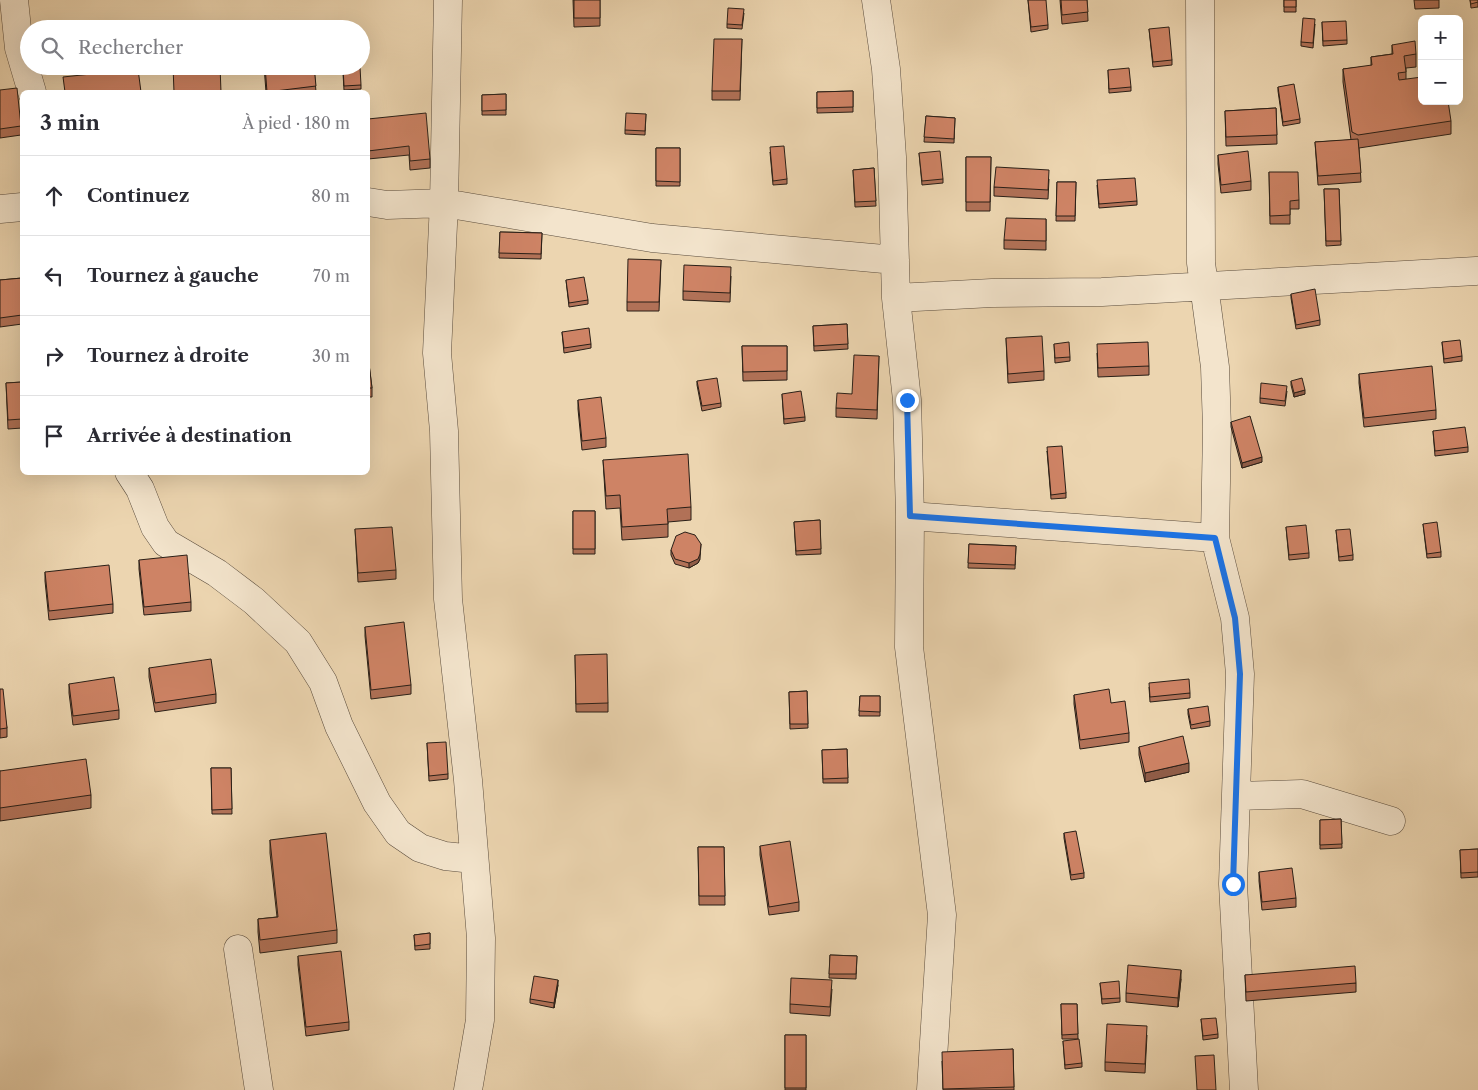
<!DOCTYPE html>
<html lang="fr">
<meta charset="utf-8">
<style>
:root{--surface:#fff;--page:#f7f7f7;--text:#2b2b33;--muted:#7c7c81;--line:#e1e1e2}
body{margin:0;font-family:"Libre Caslon Text",serif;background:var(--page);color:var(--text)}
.controls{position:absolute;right:15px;top:15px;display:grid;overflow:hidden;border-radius:8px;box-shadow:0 5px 20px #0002}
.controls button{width:45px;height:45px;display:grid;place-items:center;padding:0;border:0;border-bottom:1px solid var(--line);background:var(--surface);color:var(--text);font:25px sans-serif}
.stop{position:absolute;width:15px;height:15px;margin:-11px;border:4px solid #1a73e8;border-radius:50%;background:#fff}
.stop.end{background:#1a73e8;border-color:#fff;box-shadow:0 1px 5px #0008}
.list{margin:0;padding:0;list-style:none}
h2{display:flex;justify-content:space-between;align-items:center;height:65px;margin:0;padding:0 20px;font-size:21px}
h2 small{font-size:16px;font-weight:400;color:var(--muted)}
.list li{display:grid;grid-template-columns:32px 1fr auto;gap:15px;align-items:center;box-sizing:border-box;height:80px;padding:0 20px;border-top:1px solid var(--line)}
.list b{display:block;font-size:19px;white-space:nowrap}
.list em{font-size:16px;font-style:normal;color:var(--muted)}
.icon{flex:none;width:28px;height:28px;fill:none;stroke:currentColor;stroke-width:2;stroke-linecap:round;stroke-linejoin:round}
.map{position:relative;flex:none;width:1478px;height:1090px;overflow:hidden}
.search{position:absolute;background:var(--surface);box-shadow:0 5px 20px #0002;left:20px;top:20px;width:350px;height:55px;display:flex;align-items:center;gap:12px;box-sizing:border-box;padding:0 18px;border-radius:28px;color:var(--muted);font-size:19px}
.panel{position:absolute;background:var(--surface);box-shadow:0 5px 20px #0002;left:20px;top:90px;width:350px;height:385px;border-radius:8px}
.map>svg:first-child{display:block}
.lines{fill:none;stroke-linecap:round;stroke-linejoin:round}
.minor-casing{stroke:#5a4c3d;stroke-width:29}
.minor{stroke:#f3e4cc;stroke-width:28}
.wall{fill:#b17157;stroke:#291f17}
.shaded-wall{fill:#905c47;stroke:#291f17}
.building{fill:#ce8365;stroke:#291f17}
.route{stroke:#1a73e8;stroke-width:6}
</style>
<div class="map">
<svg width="1478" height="1090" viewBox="0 0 1478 1090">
<rect width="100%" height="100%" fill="#ecd5b0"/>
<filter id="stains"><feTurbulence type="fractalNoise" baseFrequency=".004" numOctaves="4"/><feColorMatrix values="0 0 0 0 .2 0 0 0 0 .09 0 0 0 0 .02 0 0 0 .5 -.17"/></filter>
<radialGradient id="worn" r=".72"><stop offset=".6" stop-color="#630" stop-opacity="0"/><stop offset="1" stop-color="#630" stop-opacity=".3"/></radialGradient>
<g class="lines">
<defs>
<path id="minor" d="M14,0L19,48L32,92
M448,0L444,203L437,353L444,431L448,599L468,780L481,938L480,1020L468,1090
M876,0L886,69L892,157L896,298L907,400L910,516L909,647L942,915L931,1090
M1200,0L1201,263L1215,367L1217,428L1215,538L1235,618L1240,674L1233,884L1244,1090
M368,202L387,205L444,203L652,238L895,260
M0,209L22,207
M896,298L992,293L1102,292L1476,271
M129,472L140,489L155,527L166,543L217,573L254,601L298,642L323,682L339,726L377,803L398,833L420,848L445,856L473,859
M910,516L1215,538
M1236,796L1302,794L1391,821
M238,949L259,1090"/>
</defs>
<use href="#minor" class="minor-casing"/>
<use href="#minor" class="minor"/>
</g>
<path class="wall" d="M573,0H600V26L574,27Z
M1028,0L1048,25V29L1031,32Z
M1060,0H1087L1088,21L1062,24Z
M1284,0H1296V12H1284Z
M1414,0H1439V8L1415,9Z
M1470,0H1478V7L1471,8Z
M744,13L742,29L727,28V24Z
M1322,22L1347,40V44L1323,46Z
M1315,24L1313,48L1301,46V42Z
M1149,29L1172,60V65L1153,67Z
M742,39L740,100H712V91Z
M1392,45L1416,54V67L1406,68V79L1451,121V134L1359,148L1361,182L1318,185L1315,142L1351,140L1343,82V69L1371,66V57L1392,54Z
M264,66H314L316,92H266Z
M1108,70L1131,87V91L1109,93Z
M343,73L361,85V89L344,90Z
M1278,87L1300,119V123L1283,126L1278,91Z
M0,90L21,126V135L0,138Z
M853,91V112L817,113V92Z
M506,94V115H482V95Z
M1276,108L1277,144L1226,146L1225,111Z
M646,114L645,135L625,134V130Z
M926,116L955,118L954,143L924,142Z
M368,119L430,159V168L410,170L409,155L368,159Z
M656,148H680V186H656Z
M770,152L787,179V184L773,185Z
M919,153L943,179V183L922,185Z
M1218,155L1251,181V190L1221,193L1218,164Z
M966,157H991L990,211H966Z
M874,168L876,206L855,207L853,170Z
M1269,172L1299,200V209H1290V224H1270Z
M1049,179L1048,199L994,196V187Z
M1057,182H1076L1075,221H1056Z
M1097,185L1137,201V205L1099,208Z
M1324,189H1339L1341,245L1326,246Z
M1046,219V250L1004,249V240Z
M500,232L542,233L541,259L499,258Z
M661,260L659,311H627V302Z
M731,276L730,302L683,300V291Z
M22,278V324L0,327V280Z
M566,280L588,300V304L569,307Z
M1291,294L1320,320V325L1296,329L1291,298Z
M847,324L848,349L814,351L813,326Z
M562,332L591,344V348L564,353Z
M1006,338L1044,371V380L1008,383Z
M1442,342L1462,356V361L1444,363Z
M1054,344L1070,357V361L1055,363Z
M742,346H787V380L743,381Z
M1097,353L1149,366V375L1098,377Z
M368,356L372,388V397H368Z
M879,356L877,419L836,417V408L852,394Z
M1359,374L1436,410V419L1364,427L1359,383Z
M697,381L721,403V407L702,411L697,385Z
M1291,381L1305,394L1294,397L1291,385Z
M22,382V428L8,429L6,383Z
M1287,391L1285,406L1260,403V398Z
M782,394L805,417V421L784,424Z
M578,400L606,438V447L582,450L578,409Z
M1231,422L1262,462L1242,468L1231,427Z
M1433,431L1468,447V452L1435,456Z
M1047,451L1066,493V498L1051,499Z
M603,460L691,507V520L668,522V537L622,540L620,508L606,509Z
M573,511H595V554H573Z
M820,520L821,554L796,555L794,522Z
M1423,524L1441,552V557L1427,558Z
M1286,527L1309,553V558L1289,560Z
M355,529L396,570V579L358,582Z
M1336,530L1353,555V560L1339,561Z
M969,544L1016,546L1015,569L968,568Z
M671,550L700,559L698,563L689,568L675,564L671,555Z
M139,560L191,602V611L144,615L139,569Z
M45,572L113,604V613L49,620L45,581Z
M365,627L411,685V694L371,699L365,636Z
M575,655L608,703V712H576Z
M149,668L216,694V703L155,712L149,677Z
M69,684L119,710V719L73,725L69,693Z
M1149,687L1190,693V698L1150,702Z
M0,689L7,728V737L0,738Z
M807,691L808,728L790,729L789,692Z
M1074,695L1111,703L1129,733V742L1080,749L1074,704Z
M860,696H880V716H859Z
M1188,709L1210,721V726L1191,729L1188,714Z
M427,743L448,774V779L429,781Z
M1139,747L1189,772L1145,782L1139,755Z
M847,749L848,783H823L822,750Z
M211,768H231L232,814H212Z
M0,771L91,795V808L0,821Z
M1341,819L1342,848L1320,849V820Z
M1064,833L1084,873V878L1071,880L1064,838Z
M270,840L337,930V943L260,953L258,932V919L277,917L270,853Z
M760,846L799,902V911L769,915L760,855Z
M698,847H724L725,905H699Z
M1478,849V877L1461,878L1460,850Z
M1259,872L1296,898V907L1262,910L1259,881Z
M430,933V949L415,950L414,935Z
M830,955L857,956L856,979L829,978Z
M298,956L349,1022V1030L306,1036L298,965Z
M1245,975L1356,983V992L1246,1001Z
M1181,979L1178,1007L1126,1002V993Z
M1100,983L1120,998V1002L1102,1004Z
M558,985L554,1008L530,1003V999Z
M832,989L830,1016L790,1013V1004Z
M1061,1004H1077L1078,1039H1062Z
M1201,1019L1218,1034V1038L1203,1040Z
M785,1035H806V1090H785Z
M1147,1035L1145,1073L1105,1071V1062Z
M1063,1041L1082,1063V1067L1065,1069Z
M1013,1049L1014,1090H943L942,1061Z"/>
<path class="shaded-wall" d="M1305,390V394L1294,397V393Z
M1262,457V462L1242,468V463Z
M701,544L700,559L698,563L689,568V563Z
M1189,763V772L1145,782V773Z
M1181,970V979L1178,1007V998Z
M558,980V985L554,1008V1003Z"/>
<path class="building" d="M574,0H600V18H574Z
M1028,0H1046L1048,25L1031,27Z
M1061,0H1087L1088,12L1062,15Z
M1284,0H1296V7H1284Z
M1470,0H1478V2L1471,4Z
M728,8L744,9L742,25L727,24Z
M1303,18L1315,19L1313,43L1301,42Z
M1346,21L1347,40L1323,41L1322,22Z
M1169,27L1172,60L1153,62L1149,29Z
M714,39H742L740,91H712Z
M1415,41L1416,54L1404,56L1406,72L1398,73L1399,80L1422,77V101H1448L1451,121L1358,135L1352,132L1343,69L1372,65L1371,57L1393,54L1392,45Z
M173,66H220L221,92H174Z
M265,66H314L316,86L267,92Z
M360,67L361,85L344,86L343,68Z
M1129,68L1131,87L1109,89L1108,70Z
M138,69L141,92H65L63,77Z
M1294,84L1300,119L1283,122L1278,87Z
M17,88L21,126L0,129V90Z
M853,91V107L817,108V92Z
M506,94V110L482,111V95Z
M1276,108L1277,135L1226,137L1225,111Z
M426,113L430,159L410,161L409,146L368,151V119Z
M626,113L646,114L645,131L625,130Z
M926,116L955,118L954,139L924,137Z
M1358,139L1361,173L1318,176L1315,142Z
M784,146L787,179L773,181L770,147Z
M656,148H680V182L656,181Z
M940,151L943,179L922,181L919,153Z
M1248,151L1251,181L1221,185L1218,155Z
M966,157H991L990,202H966Z
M996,167L1049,170L1048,190L994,187Z
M874,168L876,201L855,202L853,170Z
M1269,172H1298L1299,200L1290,201V215L1270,216Z
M1135,178L1137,201L1099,204L1097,180Z
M1057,182H1076L1075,216H1056Z
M1324,189H1339L1341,241H1326Z
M1006,218L1046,219V241L1004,240Z
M500,232L542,233L541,254L499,253Z
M628,259L661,260L659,302H627Z
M684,265L731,267L730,293L683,291Z
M584,277L588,300L569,303L566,280Z
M22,278V315L0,318V280Z
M1315,289L1320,320L1296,325L1291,294Z
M847,324L848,344L814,346L813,326Z
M589,328L591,344L564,348L562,332Z
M1042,336L1044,371L1008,374L1006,338Z
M1460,340L1462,356L1444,359L1442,342Z
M1069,342L1070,357L1055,358L1054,344Z
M1148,342L1149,366L1098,368L1097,344Z
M742,346H787V371L743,372Z
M854,355L879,356L877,410L836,408L837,393L852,394Z
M368,356L372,388H368Z
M1432,366L1436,410L1364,418L1359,374Z
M717,378L721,403L702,406L697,381Z
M1302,378L1305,390L1294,393L1291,381Z
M22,382V419L8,420L6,383Z
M1261,383L1287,386L1285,401L1260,398Z
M801,391L805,417L784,419L782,394Z
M601,397L606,438L582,441L578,400Z
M1250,416L1262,457L1242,463L1231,422Z
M1465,427L1468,447L1435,451L1433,431Z
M1062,446L1066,493L1051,495L1047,447Z
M688,454L691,507L667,509L668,524L622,527L620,495L606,496L603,460Z
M573,511H595V549H573Z
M820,520L821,549L796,551L794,522Z
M1437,522L1441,552L1427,554L1423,524Z
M1306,525L1309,553L1289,555L1286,527Z
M392,527L396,570L358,573L355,529Z
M1350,529L1353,555L1339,557L1336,530Z
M685,532L695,535L701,544L700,554L698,559L689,563L675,559L671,550L676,536Z
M969,544L1016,546L1015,565L968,563Z
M187,555L191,602L144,607L139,560Z
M109,565L113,604L49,611L45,572Z
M404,622L411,685L371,690L365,627Z
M607,654L608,703L576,704L575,655Z
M211,659L216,694L155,703L149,668Z
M114,677L119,710L73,716L69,684Z
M1189,679L1190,693L1150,697L1149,683Z
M0,689H3L7,728L0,729Z
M1109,689L1111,703L1125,701L1129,733L1080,740L1074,695Z
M807,691L808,724H790L789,692Z
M860,696H880V712L859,711Z
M1208,706L1210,721L1191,725L1188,709Z
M1183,736L1189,763L1145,773L1139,747Z
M446,742L448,774L429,776L427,743Z
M847,749L848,778L823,779L822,750Z
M86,759L91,795L0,808V771Z
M211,768H231L232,809L212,810Z
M1341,819L1342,844L1320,845V820Z
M1076,831L1084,873L1071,875L1064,833Z
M326,833L337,930L260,940L258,919L278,917L270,840Z
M790,841L799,902L769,907L760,846Z
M698,847H724L725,896H699Z
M1478,849V872L1461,873L1460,850Z
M1292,868L1296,898L1262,902L1259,872Z
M430,933V944L415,946L414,935Z
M341,951L349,1022L306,1027L298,956Z
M830,955L857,956L856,974H829Z
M1128,965L1181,970L1178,998L1126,993Z
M1355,966L1356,983L1246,992L1245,975Z
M534,976L558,980L554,1003L530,999Z
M791,978L832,980L830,1007L790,1004Z
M1119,981L1120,998L1102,999L1100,983Z
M1061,1004H1077L1078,1034L1062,1035Z
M1216,1018L1218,1034L1203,1036L1201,1019Z
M1107,1024L1147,1026L1145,1064L1105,1062Z
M785,1035H806V1088H785Z
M1079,1039L1082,1063L1065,1065L1063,1041Z
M1013,1049L1014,1087L943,1089L942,1052Z
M1214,1055L1216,1090H1197L1195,1056Z"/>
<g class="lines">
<path class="route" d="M907,400L910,516L1215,538L1235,618L1240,674L1233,884"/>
</g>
<rect width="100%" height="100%" filter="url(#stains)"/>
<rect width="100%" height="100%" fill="url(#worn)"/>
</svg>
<div class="controls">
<button>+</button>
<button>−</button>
</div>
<div class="stop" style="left:1233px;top:884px"></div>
<div class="stop end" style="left:907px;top:400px"></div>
<div class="search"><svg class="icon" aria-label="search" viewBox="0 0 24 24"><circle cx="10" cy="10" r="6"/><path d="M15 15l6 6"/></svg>Rechercher</div>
<section class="panel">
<h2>3 min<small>À pied · 180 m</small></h2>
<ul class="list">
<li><svg class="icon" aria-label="ahead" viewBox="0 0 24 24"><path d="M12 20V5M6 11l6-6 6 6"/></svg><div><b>Continuez</b></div><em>80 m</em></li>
<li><svg class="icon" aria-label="left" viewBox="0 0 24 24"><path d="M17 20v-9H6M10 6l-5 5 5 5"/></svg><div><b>Tournez à gauche</b></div><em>70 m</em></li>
<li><svg class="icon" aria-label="right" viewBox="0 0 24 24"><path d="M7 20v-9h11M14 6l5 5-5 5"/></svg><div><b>Tournez à droite</b></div><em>30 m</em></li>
<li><svg class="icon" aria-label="arrive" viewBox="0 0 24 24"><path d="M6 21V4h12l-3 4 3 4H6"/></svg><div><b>Arrivée à destination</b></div></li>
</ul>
</section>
</div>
